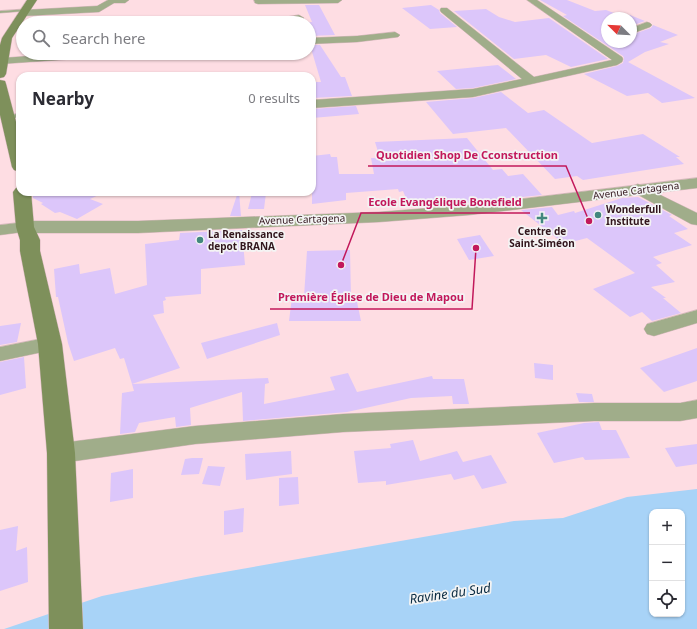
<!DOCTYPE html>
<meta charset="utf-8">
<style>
:root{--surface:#fff;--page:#f7f7f7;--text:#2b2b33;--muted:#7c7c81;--line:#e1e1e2}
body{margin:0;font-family:"Noto Sans",sans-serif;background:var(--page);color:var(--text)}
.controls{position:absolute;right:12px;bottom:12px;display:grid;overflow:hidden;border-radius:8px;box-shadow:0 1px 3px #0004}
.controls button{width:36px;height:36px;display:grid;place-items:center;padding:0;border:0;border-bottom:1px solid var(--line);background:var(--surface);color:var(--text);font:20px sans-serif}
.compass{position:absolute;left:601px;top:12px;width:36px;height:36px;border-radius:50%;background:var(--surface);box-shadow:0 1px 3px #0004;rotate:294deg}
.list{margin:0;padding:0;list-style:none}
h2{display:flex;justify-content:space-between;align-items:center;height:52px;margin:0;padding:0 16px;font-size:17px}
h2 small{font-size:13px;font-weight:400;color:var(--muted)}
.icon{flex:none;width:22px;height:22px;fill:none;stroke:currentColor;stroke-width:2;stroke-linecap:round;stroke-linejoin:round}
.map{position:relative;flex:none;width:697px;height:629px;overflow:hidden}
.search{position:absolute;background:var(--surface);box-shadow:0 1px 3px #0004;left:16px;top:16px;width:300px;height:44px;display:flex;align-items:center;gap:10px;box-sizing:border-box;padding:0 14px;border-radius:22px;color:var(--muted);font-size:15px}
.panel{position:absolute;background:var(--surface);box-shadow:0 1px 3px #0004;left:16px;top:72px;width:300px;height:124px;border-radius:12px}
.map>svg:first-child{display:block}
.water{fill:#a8d3f7;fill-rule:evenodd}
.building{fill:#dcc6fa}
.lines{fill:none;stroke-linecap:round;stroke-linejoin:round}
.service-casing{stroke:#d9b9bf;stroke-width:1}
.minor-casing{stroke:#d9b9bf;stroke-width:1}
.tertiary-casing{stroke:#d9b9bf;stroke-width:1}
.secondary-casing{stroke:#d9b9bf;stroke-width:1}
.service{fill:#a0ad8a;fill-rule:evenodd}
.minor{fill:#a0ad8a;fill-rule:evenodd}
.tertiary{fill:#a0ad8a;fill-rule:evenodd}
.secondary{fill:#7e905b;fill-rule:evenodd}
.poi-dot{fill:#42877e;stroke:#f4f4f4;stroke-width:1.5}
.labels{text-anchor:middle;stroke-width:3.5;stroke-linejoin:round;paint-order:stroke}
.street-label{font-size:10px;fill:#32161d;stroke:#f4f4f4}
.poi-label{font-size:10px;font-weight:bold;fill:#32161d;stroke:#f4f4f4;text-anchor:start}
.near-water-label{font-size:13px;font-style:italic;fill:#0c2d44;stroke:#f4f4f4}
.leader{fill:none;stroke:#c2185b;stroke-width:1.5}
.callout-dot{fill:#c2185b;stroke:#f4f4f4;stroke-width:1.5}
.callout-label{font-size:11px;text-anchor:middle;font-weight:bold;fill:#c2185b;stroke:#f4f4f4;stroke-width:3.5;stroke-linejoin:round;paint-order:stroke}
</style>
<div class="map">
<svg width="697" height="629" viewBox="0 0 697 629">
<rect width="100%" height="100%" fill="#fedde3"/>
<path class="water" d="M697,489V629H4L102,596L196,577L514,521L563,518L627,497ZM652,512H682V614H652Z"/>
<path class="building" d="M540,0H567L595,11L606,10L622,16L630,15L645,21L631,26V18H607V42H631V35L651,28L653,25L678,35L660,42L669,44L645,52L628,62L695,98L662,103L648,93L627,96L584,74L617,66L623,63L624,58L623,56L563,16L567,15Z
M305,5H319L335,35L309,36V23H299L312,22Z
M431,5L439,10L440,13L457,27L430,29L402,8Z
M486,9L499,17L515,22L549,18L608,59L571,67L546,55L514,59L454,11Z
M310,45H320L341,77H345L352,96L312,98V82H321Z
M498,65L516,79L473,88L456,89L437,71Z
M501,92L528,113L544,110L592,143L643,134L680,157H676L684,164L583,180L577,176L555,179L506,128L453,134L426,102L473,98Z
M356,106L359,114L312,118V109Z
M467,138L493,170L502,169L508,176L523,174L542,195L446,205L443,200L408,203L403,191L399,192L398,189L346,193V200L312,204V156L330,154L331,157H337L339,174H374L371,158H380L375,142Z
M33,192H105L90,199L103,204L77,219L60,212L55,213L41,204L43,203L33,198Z
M238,192H239L241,216H230Z
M252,193H266L264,209H248Z
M638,197L672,215L669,216L688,229L674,233L692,245L653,257L662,263L656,265L675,282L651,287L666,298H663L681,313L652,321L642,312L630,317L593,289L635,273L587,238L564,244L521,210L552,207L558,215L574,211L575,213L622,198Z
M242,230L245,265L201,269V294L165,297L166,300L163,301L164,313L153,315L180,368L132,384L124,358L120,359L115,348L74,361L68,343L58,297H56L54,269L79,264L80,274L110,268L115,294L147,285L145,244L179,240L180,233Z
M480,235L494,256L469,260L457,239Z
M350,250L351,297H356L361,321H289L292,297H304L307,251Z
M21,323L17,342L0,345V326Z
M277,323L280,335L207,359L201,343Z
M697,348V381L664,392L640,368Z
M24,357L26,388L0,395V362Z
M534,363L553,365V380L535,378Z
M348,373L357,392L432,376L433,379H464L469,404H453L452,396L411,398L347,412L243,421L242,392L190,408L191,425L176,427L175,417L139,423L135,432L120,434L122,393L134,391L132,384L268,378L269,383L265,384L264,404L335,390L330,377Z
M576,393L592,394L594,402H579Z
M599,422L602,430H616L630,458L585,460L583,457L554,463L537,433L584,423Z
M413,440L420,461L457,451L463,462L491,455L507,483L482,489L474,475L454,480L451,474L386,485V481L358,483L354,451L391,448L390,444Z
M697,444V464L676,467L665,448Z
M291,451L292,474L246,480L245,454Z
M192,458H203L199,474L181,475L185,459Z
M208,466L225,467L220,486L202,484Z
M133,469V498L110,502L111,473Z
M298,477L299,504L279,506V478Z
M244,508L243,532L224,535V511Z
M18,526L16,551L27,547L28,582L0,591V530Z"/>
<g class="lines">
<defs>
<path id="service" d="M28,9L26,11L0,13V11Z
M20,113V117L7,119L4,117Z"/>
<path id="minor" d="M108,0H129L125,3H114L99,12L24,16L19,13L24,10L97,6Z
M254,0H342L338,3L258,4L255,3Z
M527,0H537L622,57L623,59L622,62L617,65L473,97L312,108V100L473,89L522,79L441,12L440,10L441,8H447L534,77L612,60Z
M299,15L304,18L302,20L286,23H265L270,20Z
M647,22L650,23L652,25L650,27L631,34V28Z
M395,32L400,35L398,37L357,42L309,44V38L357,36Z
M72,53H123L118,56L0,64V58H2Z
M638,184L697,213V225L691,224L633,192L630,189L633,186Z
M25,222L31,223L33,227L31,231L0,235V225Z
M697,310V323L654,336L647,334L644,329L647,324Z
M50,337L57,339L61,344L57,349L0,361V347Z
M697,400V418L680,421H594L343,432L195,444L61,463L52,460L48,453L52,446L61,443L195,426L343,414L594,403H680Z"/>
<path id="tertiary" d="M697,178V188L469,215L379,222L138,233H25L18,231L16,227L18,223L25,221H138L379,212L469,205Z"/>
<path id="secondary" d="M27,0H37L12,38L6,74L4,77L0,78V45L2,38Z
M0,80L5,81L6,84L20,137V172L14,170L12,167L0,115Z
M20,187V192H31L34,227L40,240V251L62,344L75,453L83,629H49L47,453L38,344L20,251V240L16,227L13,192L16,188Z"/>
</defs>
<use href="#service" class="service-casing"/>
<use href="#minor" class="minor-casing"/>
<use href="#tertiary" class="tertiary-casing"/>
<use href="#secondary" class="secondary-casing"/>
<use href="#service" class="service"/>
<use href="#minor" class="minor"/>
<use href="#tertiary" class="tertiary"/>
<use href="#secondary" class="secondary"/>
</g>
<g class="poi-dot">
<circle cx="598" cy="215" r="4"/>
<path d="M540 212h4v4h4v4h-4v4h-4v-4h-4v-4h4z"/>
<circle cx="200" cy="240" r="4"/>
</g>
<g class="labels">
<g class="street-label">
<text transform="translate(636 190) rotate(-7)" y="4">Avenue Cartagena</text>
<text transform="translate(302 219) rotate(-2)" y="4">Avenue Cartagena</text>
</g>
<g class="poi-label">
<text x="606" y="213">Wonderfull<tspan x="606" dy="12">Institute</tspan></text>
<text x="542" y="235" text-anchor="middle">Centre de<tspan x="542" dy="12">Saint-Siméon</tspan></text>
<text x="208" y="238">La Renaissance<tspan x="208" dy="12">depot BRANA</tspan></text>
</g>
<g class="near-water-label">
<text transform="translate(450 593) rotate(-8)" y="5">Ravine du Sud</text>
</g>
</g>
<path class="leader" d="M589 221L566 166H368M341 265L361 213H530M476 248L472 309H270"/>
<g class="callout-dot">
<circle cx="589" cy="221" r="4"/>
<circle cx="341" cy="265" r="4"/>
<circle cx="476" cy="248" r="4"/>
</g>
<g class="callout-label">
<text x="467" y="159">Quotidien Shop De Cconstruction</text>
<text x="445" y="206">Ecole Evangélique Bonefield</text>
<text x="371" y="301">Première Église de Dieu de Mapou</text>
</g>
</svg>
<div class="controls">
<button>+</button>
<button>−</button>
<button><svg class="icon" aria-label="locate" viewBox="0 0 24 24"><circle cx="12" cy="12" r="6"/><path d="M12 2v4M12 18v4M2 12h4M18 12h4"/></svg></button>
</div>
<svg class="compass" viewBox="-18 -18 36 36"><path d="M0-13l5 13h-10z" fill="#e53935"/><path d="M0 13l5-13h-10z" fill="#7c7c81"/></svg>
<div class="search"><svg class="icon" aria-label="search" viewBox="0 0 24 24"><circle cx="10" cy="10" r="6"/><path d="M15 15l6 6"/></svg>Search here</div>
<section class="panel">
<h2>Nearby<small>0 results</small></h2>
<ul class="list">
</ul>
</section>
</div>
